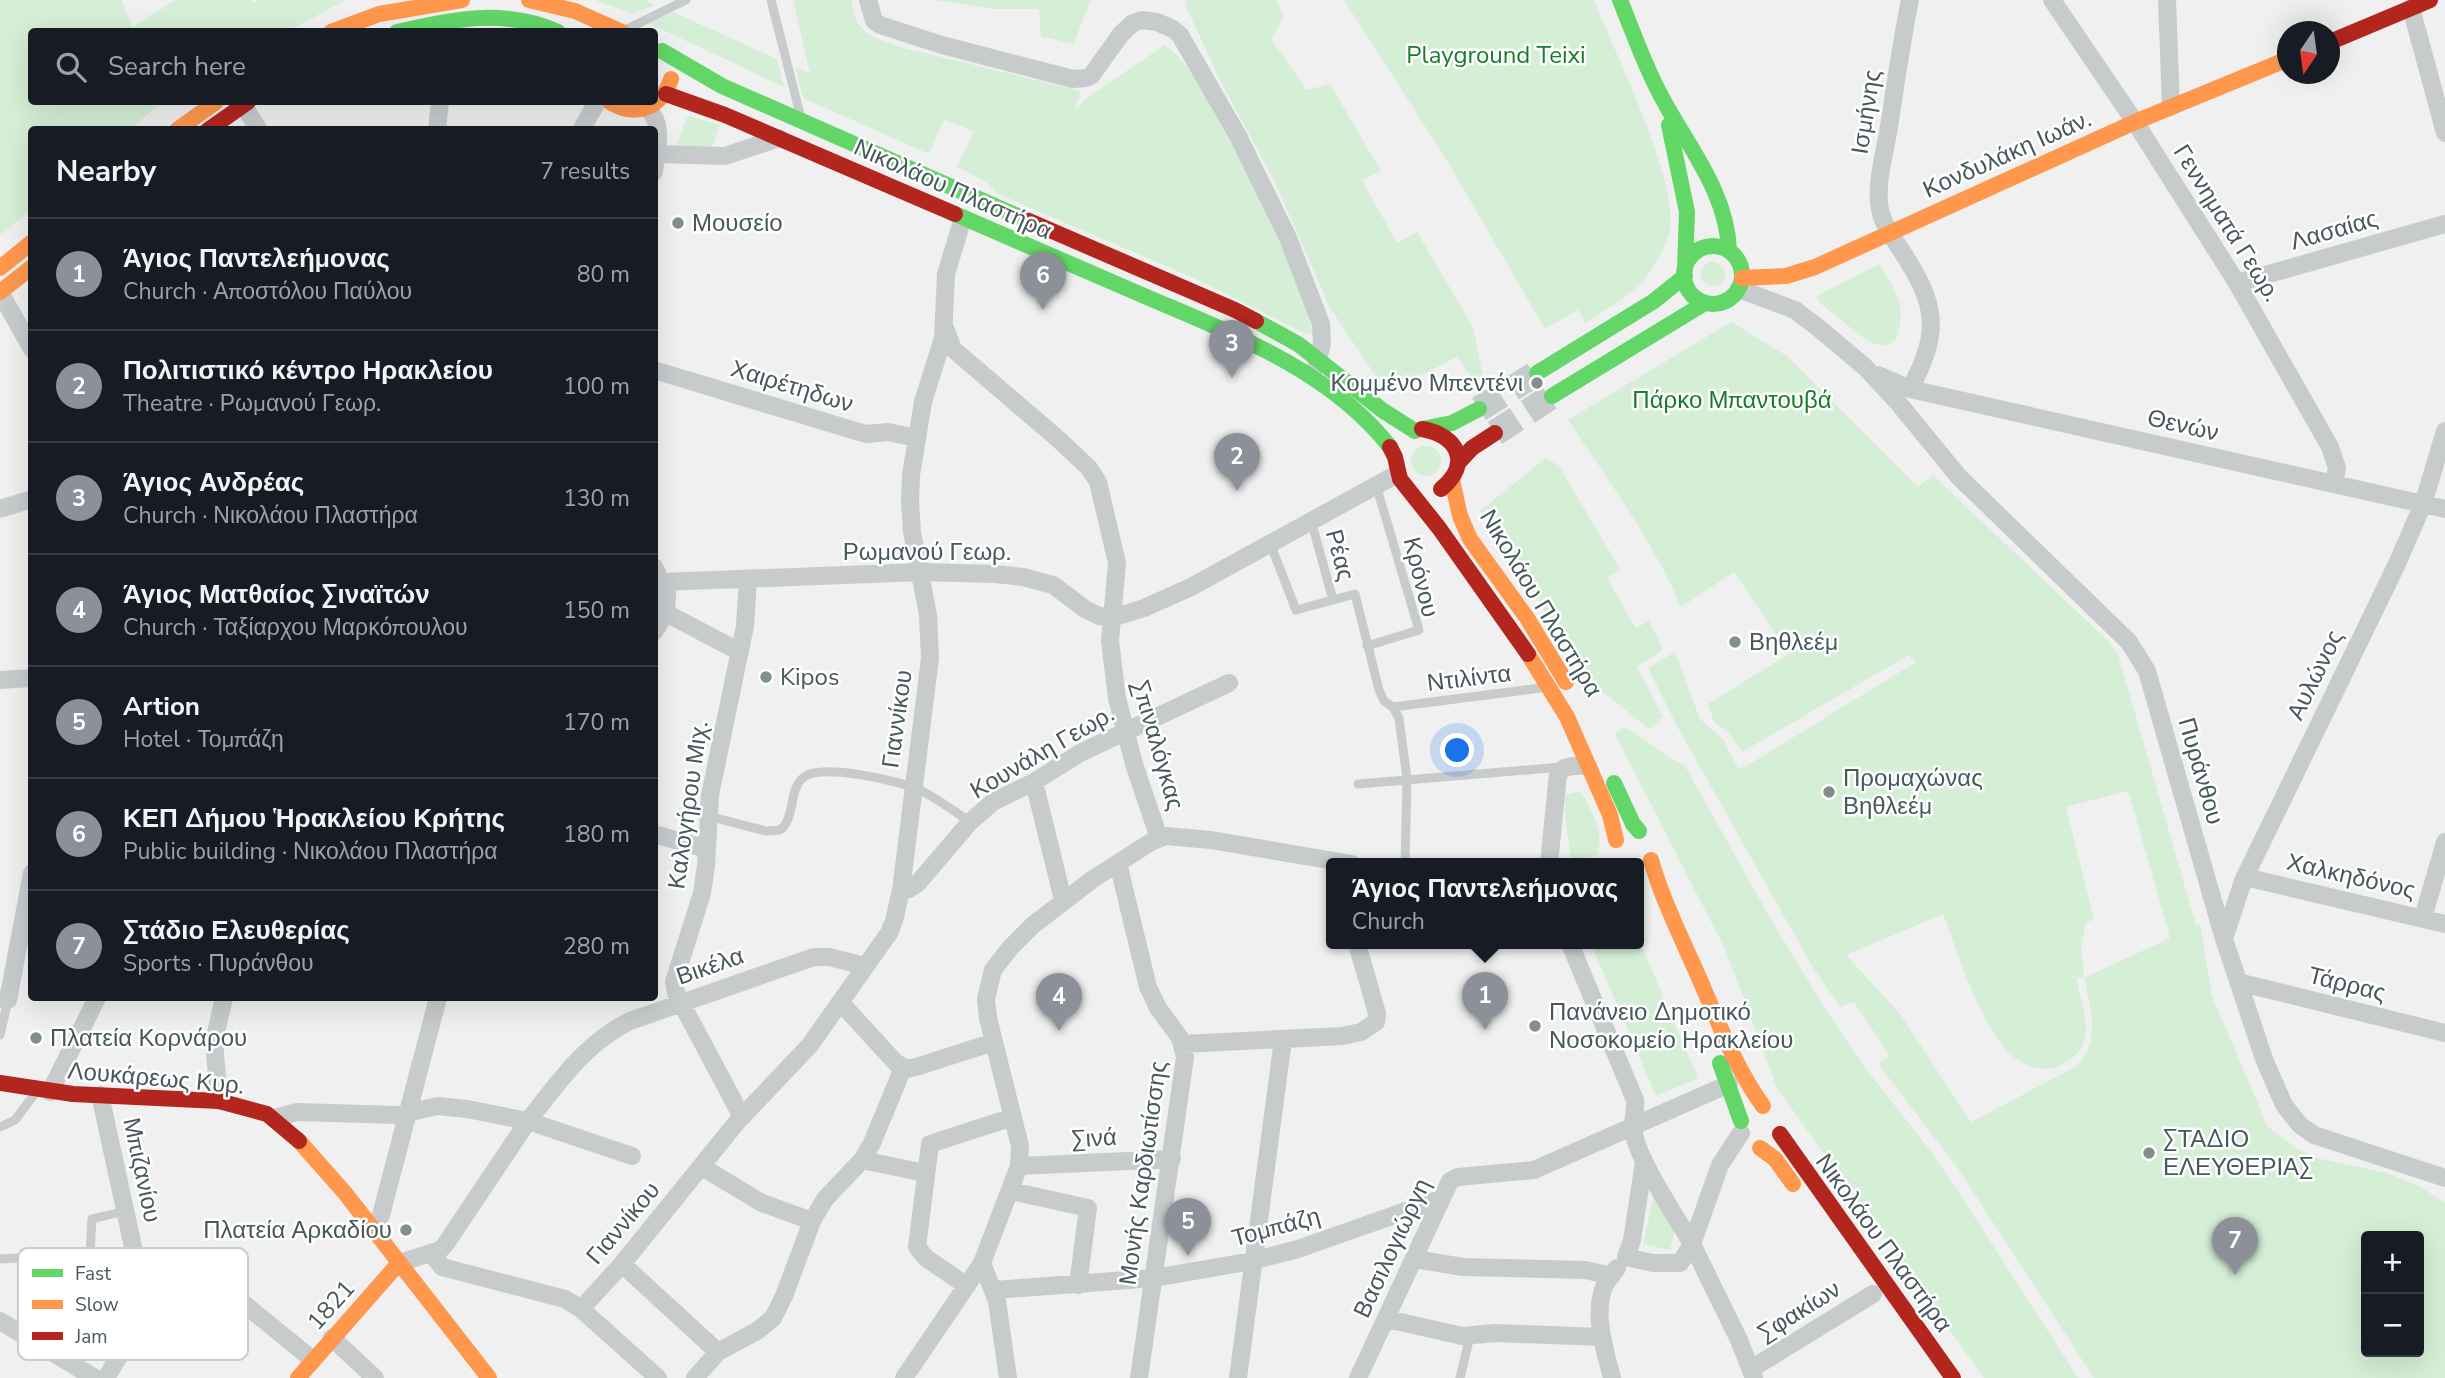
<!DOCTYPE html>
<meta charset="utf-8">
<style>
:root{--surface:#171b24;--page:#242831;--text:#f1f3f6;--muted:#9ea1a6;--line:#363941;--accent:#8c9099}
body{margin:0;font-family:"Nunito Sans",sans-serif;background:var(--page);color:var(--text)}
.controls{position:absolute;right:21px;bottom:21px;display:grid;overflow:hidden;border-radius:7px;box-shadow:0 7px 28px #0002}
.controls button{width:63px;height:63px;display:grid;place-items:center;padding:0;border:0;border-bottom:2px solid var(--line);background:var(--surface);color:var(--text);font:35px sans-serif}
.compass{position:absolute;left:2277px;top:21px;width:63px;height:63px;border-radius:50%;background:var(--surface);box-shadow:0 7px 28px #0002;rotate:193deg}
.you{position:absolute;left:1458px;top:751px;width:24px;height:24px;margin:-18px;border:5px solid #fff;border-radius:50%;background:#1a73e8;box-shadow:0 0 0 10px #1a73e833}
.badge{display:grid;place-items:center;width:46px;height:46px;border-radius:50%;background:var(--accent);color:#fff;font-size:23px;font-weight:700}
.pin{position:absolute;translate:-50% -58px;filter:drop-shadow(0 2px 4px #0008)}
.pin::after{content:'';position:absolute;top:37px;width:24px;height:21px;background:inherit;clip-path:polygon(0 0,100% 0,50% 100%)}
.popup{position:absolute;left:1326px;top:858px;width:318px;height:91px;box-sizing:border-box;display:grid;place-content:center;border-radius:7px;background:var(--surface);filter:drop-shadow(0 2px 5px #0005);font-size:23px;white-space:nowrap;color:var(--muted)}
.popup b{font-size:26px;color:var(--text)}
.popup::after{content:'';position:absolute;left:50%;top:100%;margin-left:-14px;border:14px solid transparent;border-top-color:var(--surface)}
.list{margin:0;padding:0;list-style:none}
h2{display:flex;justify-content:space-between;align-items:center;height:91px;margin:0;padding:0 28px;font-size:30px}
h2 small{font-size:23px;font-weight:400;color:var(--muted)}
.list li{display:grid;grid-template-columns:46px 1fr auto;gap:21px;align-items:center;box-sizing:border-box;height:112px;padding:0 28px;border-top:2px solid var(--line)}
.list b{display:block;font-size:26px;white-space:nowrap}
.list p{margin:0;font-size:23px;white-space:nowrap;color:var(--muted)}
.list em{font-size:23px;font-style:normal;color:var(--muted)}
.icon{flex:none;width:38px;height:38px;fill:none;stroke:currentColor;stroke-width:2;stroke-linecap:round;stroke-linejoin:round}
.map{position:relative;flex:none;width:2445px;height:1378px;overflow:hidden}
.search{position:absolute;background:var(--surface);box-shadow:0 7px 28px #0002;left:28px;top:28px;width:630px;height:77px;display:flex;align-items:center;gap:18px;box-sizing:border-box;padding:0 24px;border-radius:7px;color:var(--muted);font-size:26px}
.panel{position:absolute;background:var(--surface);box-shadow:0 7px 28px #0002;left:28px;top:126px;width:630px;height:875px;border-radius:7px}
.map>svg:first-child{display:block}
.green{fill:#d4efd6;fill-rule:evenodd}
.lines{fill:none;stroke-linecap:round;stroke-linejoin:round}
.secondary-tunnel{stroke:#c6cacb;stroke-width:26;stroke-dasharray:26 13;stroke-linecap:butt}
.lane{stroke:#c8cbcc;stroke-width:9}
.street{stroke:#c8cbcc;stroke-width:18}
.fast{stroke:#63d668;stroke-width:16}
.slow{stroke:#ff974d;stroke-width:16}
.jam{stroke:#b3261e;stroke-width:16}
.poi-dot{fill:#828e90;stroke:#fff;stroke-width:2.5}
.labels{text-anchor:middle;stroke-width:5;stroke-linejoin:round;paint-order:stroke}
.park-label{font-size:24px;fill:#197c2a;stroke:#fff}
.street-label{font-size:24px;fill:#47595c;stroke:#fff}
.poi-label{font-size:24px;fill:#47595c;stroke:#fff;text-anchor:start}
.key{fill:#fff;stroke:#c8cdce;stroke-width:2}
.key-label{font-size:19px;fill:#47595c}
</style>
<div class="map">
<svg width="2445" height="1378" viewBox="0 0 2445 1378">
<rect width="100%" height="100%" fill="#f0f0f0"/>
<path class="green" d="M0,0H122L132,27L175,0H251L253,3L259,0H346L288,31L32,32V102H163L130,129L32,130L31,210L0,235Z
M595,0H645L655,5L632,14Z
M793,0H852C854,34 872,36 900,47L1081,91L1075,109L1092,94L1165,45C1194,66 1208,101 1225,132C1260,196 1296,263 1313,334L1302,332L1196,279L998,194L986,182L957,167L974,131L944,120L929,154L803,98L795,67L810,73Z
M935,0H1090L1074,44L1041,36L1039,9H994Z
M1185,0H1276L1284,17L1271,39L1307,90L1330,84L1381,171L1362,180L1397,243L1417,232L1473,327L1485,385L1479,388L1457,357L1387,393L1330,308L1274,180L1223,86L1187,9Z
M1344,0H1594C1614,52 1678,178 1670,229C1667,243 1659,258 1652,269C1636,293 1609,307 1586,323L1578,310L1545,329L1446,159Z
M673,12L777,59L784,87L648,23Z
M689,116L720,125L713,145L700,150L677,145L686,119Z
M1701 274a12 12 0 1 1 24 0a12 12 0 1 1-24 0Z
M1879,264C1897,293 1907,304 1896,339L1888,345L1875,344L1866,340L1820,303L1817,296Z
M1731,322L1787,356L1918,487L1933,475L2109,642L2118,654L2196,925L2200,924L2212,996L2268,1127L2298,1149L2317,1158L2387,1173L2419,1186L2445,1203V1378H2094L1957,1167L1878,1064L1890,1056L1854,1002L1840,1007L1813,968L1677,726L1648,668L1675,652L1700,719L1723,739L1738,768L1745,767L1916,662L1909,655L1742,752L1727,731L1714,722L1708,704L1789,654L1734,572L1681,607C1653,541 1608,480 1568,420ZM2128,791L2170,938L2084,978L2081,945L2086,923L2094,919L2066,807ZM1943,914C1960,959 1974,1007 2003,1046C2018,1066 2046,1077 2068,1061C2076,1055 2082,1050 2084,1040C2090,1019 2079,997 2076,977L2084,978C2091,1009 2101,1040 2077,1066L1971,1122L1900,1014L1846,955ZM2366,1236H2419V1352H2366Z
M1411 461a15 15 0 1 1 30 0a15 15 0 1 1-30 0Z
M1546,458L1559,466L1620,569L1607,578L1636,628L1649,621L1663,650L1637,666L1663,717L1649,729L1592,683L1480,511Z
M1622,728L1629,729L1664,754L1685,766L1769,916L1823,1005L1866,1069L1926,1145L1958,1191L2078,1378H1984L1777,1088L1725,949L1615,734Z
M1580,791C1591,809 1606,835 1597,855L1571,860L1565,817V795Z
M1639,940L1698,1078L1656,1096L1591,944H1639Z
M1653,1199H1656L1675,1231L1670,1250L1643,1244Z"/>
<g class="lines">
<path class="secondary-tunnel" d="M1479,409L1537,373
M1495,433L1552,396"/>
<path class="lane" d="M771,0L801,118
M625,30L686,0
M1311,520L1333,600
M1270,543L1296,610L1355,594L1379,690L1384,701L1393,707L1399,718L1407,779L1405,864
M1367,646L1419,630L1376,485
M1393,707L1548,687
M1358,784L1562,767
M708,816L766,831L780,830C796,818 788,789 804,777C822,763 900,781 920,790C938,799 954,811 970,822
M0,1035L8,1000
M0,1127L15,1120L37,1091
M0,1259L90,1254L92,1219L125,1211
M1460,1378L1470,1336"/>
<path class="street" d="M868,0L874,21L880,25L942,45L1073,79L1086,78L1091,76L1121,34L1133,23L1142,20L1157,22L1173,29L1180,35L1238,136L1288,238L1321,324L1322,344L1316,367
M2052,0L2135,122L2237,283L2330,447L2337,468L2334,483
M2167,0L2171,107
M2411,8L2445,133
M243,105L259,130
M648,109C665,125 656,151 654,172
M437,130L440,102
M581,130L597,102
M656,154L725,156L779,138
M2237,283L2445,224
M1739,289L1795,310L1821,330L1866,368L1900,405L1959,477L2129,642L2147,671L2224,939L2264,1059L2284,1105L2300,1125L2314,1135L2445,1178
M0,292L32,349
M945,328L953,349L1057,438L1089,468L1098,482L1117,563L1110,641L1117,698L1134,764L1159,838
M654,370L859,432L867,434L888,432L916,438
M1878,375L1910,389L2445,509
M1910,389C1941,331 1937,305 1901,250C1891,235 1880,221 1879,202C1877,180 1884,155 1888,133C1895,88 1901,44 1910,0
M0,509L32,499
M654,567L667,594L666,613L740,652
M662,582L921,572L996,574L1023,577L1053,585L1085,609L1099,616L1112,618L1144,608L1191,587L1397,474
M654,632L666,613
M0,680L32,678
M1034,782L1063,900
M654,834L707,849
M1118,863L1148,987L1158,1008L1180,1038L1185,1057L1139,1378
M1549,864L1558,774C1565,764 1577,766 1588,766
M2245,877L2445,924
M901,890L909,889L918,883L970,822L993,802L1034,782L1080,753L1229,683
M2423,918L2445,842
M2224,939L2243,881L2396,566L2423,504L2445,431
M1570,944L1635,1100C1636,1109 1633,1118 1633,1127C1634,1155 1677,1218 1692,1244L1680,1263H1653L1626,1257L1632,1240L1644,1162
M2238,982L2445,1033
M0,999L8,1000L32,873
M841,1003L896,1063L907,1069L916,1067L994,1042
M1183,1044L1342,1036L1361,1032L1376,1022L1377,1013L1357,944
M50,1092L97,998
M100,1095L134,1251L138,1260L145,1266L227,1292L238,1299L313,1360
M219,1101L214,1041L224,998
M742,1117L676,993L674,982L702,893L706,866L710,795L745,626L748,580
M274,1118L297,1112L397,1115L438,1106L467,1109L528,1121C558,1083 585,1043 630,1021L814,957H829L865,966
M1741,1133L1720,1165L1692,1244L1739,1340L1754,1378
M862,1160L925,1173
M1019,1166L1172,1159
M702,1167L762,1203L812,1221
M1011,1191L1088,1208L1078,1285
M374,1231L381,1215L438,998
M431,1253L442,1267L565,1299L581,1309L658,1378
M1414,1259L1463,1267L1585,1270L1612,1276
M399,1263L440,1250L445,1245L528,1121L632,1156
M982,1263L997,1301L1008,1378
M622,1264L718,1352
M967,1286L926,1258L917,1247L930,1144L1013,1117
M994,1290L1154,1278L1252,1261L1298,1249L1440,1199
M581,1309L622,1264L737,1122L810,1045L889,933L894,921L901,890L930,658L928,615L912,532L910,501L911,475L923,402L943,338L946,274L963,218
M1387,1319L1462,1336L1495,1333L1602,1337
M0,1321L95,1378
M332,1338L375,1378
M1751,1369L1873,1294
M106,1378L168,1274
M695,1378L718,1352L757,1331L773,1318L784,1296L812,1221L825,1199L862,1160L872,1143L903,1068
M904,1378L982,1263L1019,1166L1020,1146L988,1018L986,999L993,970L1010,948L1033,925L1093,879L1151,842L1166,836L1211,840L1352,864
M1238,1378L1283,1040
M1358,1378L1450,1181L1458,1177L1534,1170L1729,1084
M1612,1378C1605,1350 1593,1315 1604,1287C1607,1280 1613,1274 1617,1268"/>
<path class="fast" d="M1620,0C1633,32 1644,64 1660,94C1686,144 1727,191 1729,250
M397,32C452,19 505,8 558,32
M662,51L722,86L1029,221
M1669,125L1687,212L1685,270
M955,214C1017,241 1079,268 1142,295C1230,333 1329,369 1390,447
M1684 275a29 29 0 1 1 58 0a29 29 0 1 1-58 0Z
M1256,321L1298,344L1382,410L1415,431
M1537,373L1654,301L1685,276
M1552,396L1705,303
M1422,429L1452,423L1479,409
M1614,783L1633,824L1639,831
M1720,1063L1741,1121"/>
<path class="slow" d="M529,0L575,11L622,32
M331,32L379,14L462,0
M610,102C637,118 661,108 671,79
M177,130L216,102
M0,268L32,242
M1742,278L1786,276L1815,267L2135,122L2288,59
M0,292L32,267
M1452,480L1460,516L1470,539L1527,618L1566,682
M1528,654L1567,717L1610,815L1616,840
M1651,860C1663,902 1683,941 1700,980C1719,1024 1735,1067 1763,1106
M299,1141L345,1193L489,1378
M1760,1148L1775,1159L1793,1184
M298,1378L399,1263"/>
<path class="jam" d="M2330,42L2430,0
M666,94L725,115L955,214
M208,130L248,102
M1029,221L1235,310L1256,321
M1422,429C1458,435 1472,464 1441,489
M1390,447L1395,457L1400,479L1439,528L1528,654
M1459,462L1472,448L1495,433
M0,1083L73,1094L219,1101L267,1114L299,1141
M1780,1134L1953,1378"/>
</g>
<g class="poi-dot">
<circle cx="678" cy="223" r="7"/>
<circle cx="1537" cy="383" r="7"/>
<circle cx="1735" cy="642" r="7"/>
<circle cx="766" cy="677" r="7"/>
<circle cx="1829" cy="792" r="7"/>
<circle cx="1535" cy="1026" r="7"/>
<circle cx="36" cy="1038" r="7"/>
<circle cx="2149" cy="1153" r="7"/>
<circle cx="406" cy="1230" r="7"/>
</g>
<g class="labels">
<g class="park-label">
<text x="1496" y="63">Playground Teixi</text>
<text x="1732" y="408">Πάρκο Μπαντουβά</text>
</g>
<g class="street-label">
<text transform="translate(1866 112) rotate(-81)" y="8">Ισμήνης</text>
<text transform="translate(2007 154) rotate(-24)" y="8">Κονδυλάκη Ιωάν.</text>
<text transform="translate(953 189) rotate(24)" y="8">Νικολάου Πλαστήρα</text>
<text transform="translate(2227 223) rotate(58)" y="8">Γεννηματά Γεωρ.</text>
<text transform="translate(2334 230) rotate(-16)" y="8">Λασαίας</text>
<text transform="translate(792 386) rotate(17)" y="8">Χαιρέτηδων</text>
<text transform="translate(2183 425) rotate(13)" y="8">Θενών</text>
<text x="927" y="560">Ρωμανού Γεωρ.</text>
<text transform="translate(1340 555) rotate(75)" y="8">Ρέας</text>
<text transform="translate(1421 577) rotate(76)" y="8">Κρόνου</text>
<text transform="translate(1541 603) rotate(59)" y="8">Νικολάου Πλαστήρα</text>
<text transform="translate(2315 675) rotate(-64)" y="8">Αυλώνος</text>
<text transform="translate(1469 678) rotate(-7)" y="8">Ντιλίντα</text>
<text transform="translate(897 719) rotate(-82)" y="8">Γιαννίκου</text>
<text transform="translate(1158 745) rotate(74)" y="8">Σπιναλόγκας</text>
<text transform="translate(1042 752) rotate(-30)" y="8">Κουνάλη Γεωρ.</text>
<text transform="translate(2201 771) rotate(74)" y="8">Πυράνθου</text>
<text transform="translate(688 805) rotate(-82)" y="8">Καλογήρου Μιχ.</text>
<text transform="translate(2351 876) rotate(13)" y="8">Χαλκηδόνος</text>
<text transform="translate(710 966) rotate(-19)" y="8">Βικέλα</text>
<text transform="translate(2347 984) rotate(14)" y="8">Τάρρας</text>
<text transform="translate(156 1078) rotate(5)" y="8">Λουκάρεως Κυρ.</text>
<text transform="translate(1094 1138) rotate(-3)" y="8">Σινά</text>
<text transform="translate(142 1170) rotate(78)" y="8">Μπιζανίου</text>
<text transform="translate(1143 1173) rotate(-82)" y="8">Μονής Καρδιωτίσσης</text>
<text transform="translate(623 1223) rotate(-50)" y="8">Γιαννίκου</text>
<text transform="translate(1276 1227) rotate(-15)" y="8">Τομπάζη</text>
<text transform="translate(1884 1243) rotate(54)" y="8">Νικολάου Πλαστήρα</text>
<text transform="translate(1392 1248) rotate(-65)" y="8">Βασιλογιώργη</text>
<text transform="translate(331 1305) rotate(-48)" y="8">1821</text>
<text transform="translate(1799 1311) rotate(-32)" y="8">Σφακίων</text>
</g>
<g class="poi-label">
<text x="692" y="231">Μουσείο</text>
<text x="1523" y="391" text-anchor="end">Κομμένο Μπεντένι</text>
<text x="1749" y="650">Βηθλεέμ</text>
<text x="780" y="685">Kipos</text>
<text x="1843" y="786">Προμαχώνας<tspan x="1843" dy="28">Βηθλεέμ</tspan></text>
<text x="1549" y="1020">Πανάνειο Δημοτικό<tspan x="1549" dy="28">Νοσοκομείο Ηρακλείου</tspan></text>
<text x="50" y="1046">Πλατεία Κορνάρου</text>
<text x="2163" y="1147">ΣΤΑΔΙΟ<tspan x="2163" dy="28">ΕΛΕΥΘΕΡΙΑΣ</tspan></text>
<text x="392" y="1238" text-anchor="end">Πλατεία Αρκαδίου</text>
</g>
</g>
<rect x="18" y="1248" width="230" height="112" rx="10" class="key"/>
<rect x="32" y="1269" width="31" height="8" fill="#63d668"/>
<rect x="32" y="1300" width="31" height="9" fill="#ff974d"/>
<rect x="32" y="1332" width="31" height="8" fill="#b3261e"/>
<g class="key-label">
<text x="75" y="1280">Fast</text>
<text x="75" y="1311">Slow</text>
<text x="75" y="1343">Jam</text>
</g>
</svg>
<div class="controls">
<button>+</button>
<button>−</button>
</div>
<svg class="compass" viewBox="-18 -18 36 36"><path d="M0-13l5 13h-10z" fill="#e53935"/><path d="M0 13l5-13h-10z" fill="#9ea1a6"/></svg>
<div class="you"></div>
<div class="pin badge" style="left:1485px;top:1030px">1</div>
<div class="popup"><b>Άγιος Παντελεήμονας</b>Church</div>
<div class="pin badge" style="left:1237px;top:491px">2</div>
<div class="pin badge" style="left:1232px;top:378px">3</div>
<div class="pin badge" style="left:1059px;top:1031px">4</div>
<div class="pin badge" style="left:1188px;top:1256px">5</div>
<div class="pin badge" style="left:1043px;top:310px">6</div>
<div class="pin badge" style="left:2235px;top:1275px">7</div>
<div class="search"><svg class="icon" aria-label="search" viewBox="0 0 24 24"><circle cx="10" cy="10" r="6"/><path d="M15 15l6 6"/></svg>Search here</div>
<section class="panel">
<h2>Nearby<small>7 results</small></h2>
<ul class="list">
<li><span class="badge">1</span><div><b>Άγιος Παντελεήμονας</b><p>Church · Αποστόλου Παύλου</p></div><em>80 m</em></li>
<li><span class="badge">2</span><div><b>Πολιτιστικό κέντρο Ηρακλείου</b><p>Theatre · Ρωμανού Γεωρ.</p></div><em>100 m</em></li>
<li><span class="badge">3</span><div><b>Άγιος Ανδρέας</b><p>Church · Νικολάου Πλαστήρα</p></div><em>130 m</em></li>
<li><span class="badge">4</span><div><b>Άγιος Ματθαίος Σιναϊτών</b><p>Church · Ταξίαρχου Μαρκόπουλου</p></div><em>150 m</em></li>
<li><span class="badge">5</span><div><b>Artion</b><p>Hotel · Τομπάζη</p></div><em>170 m</em></li>
<li><span class="badge">6</span><div><b>ΚΕΠ Δήμου Ἡρακλείου Κρήτης</b><p>Public building · Νικολάου Πλαστήρα</p></div><em>180 m</em></li>
<li><span class="badge">7</span><div><b>Στάδιο Ελευθερίας</b><p>Sports · Πυράνθου</p></div><em>280 m</em></li>
</ul>
</section>
</div>
